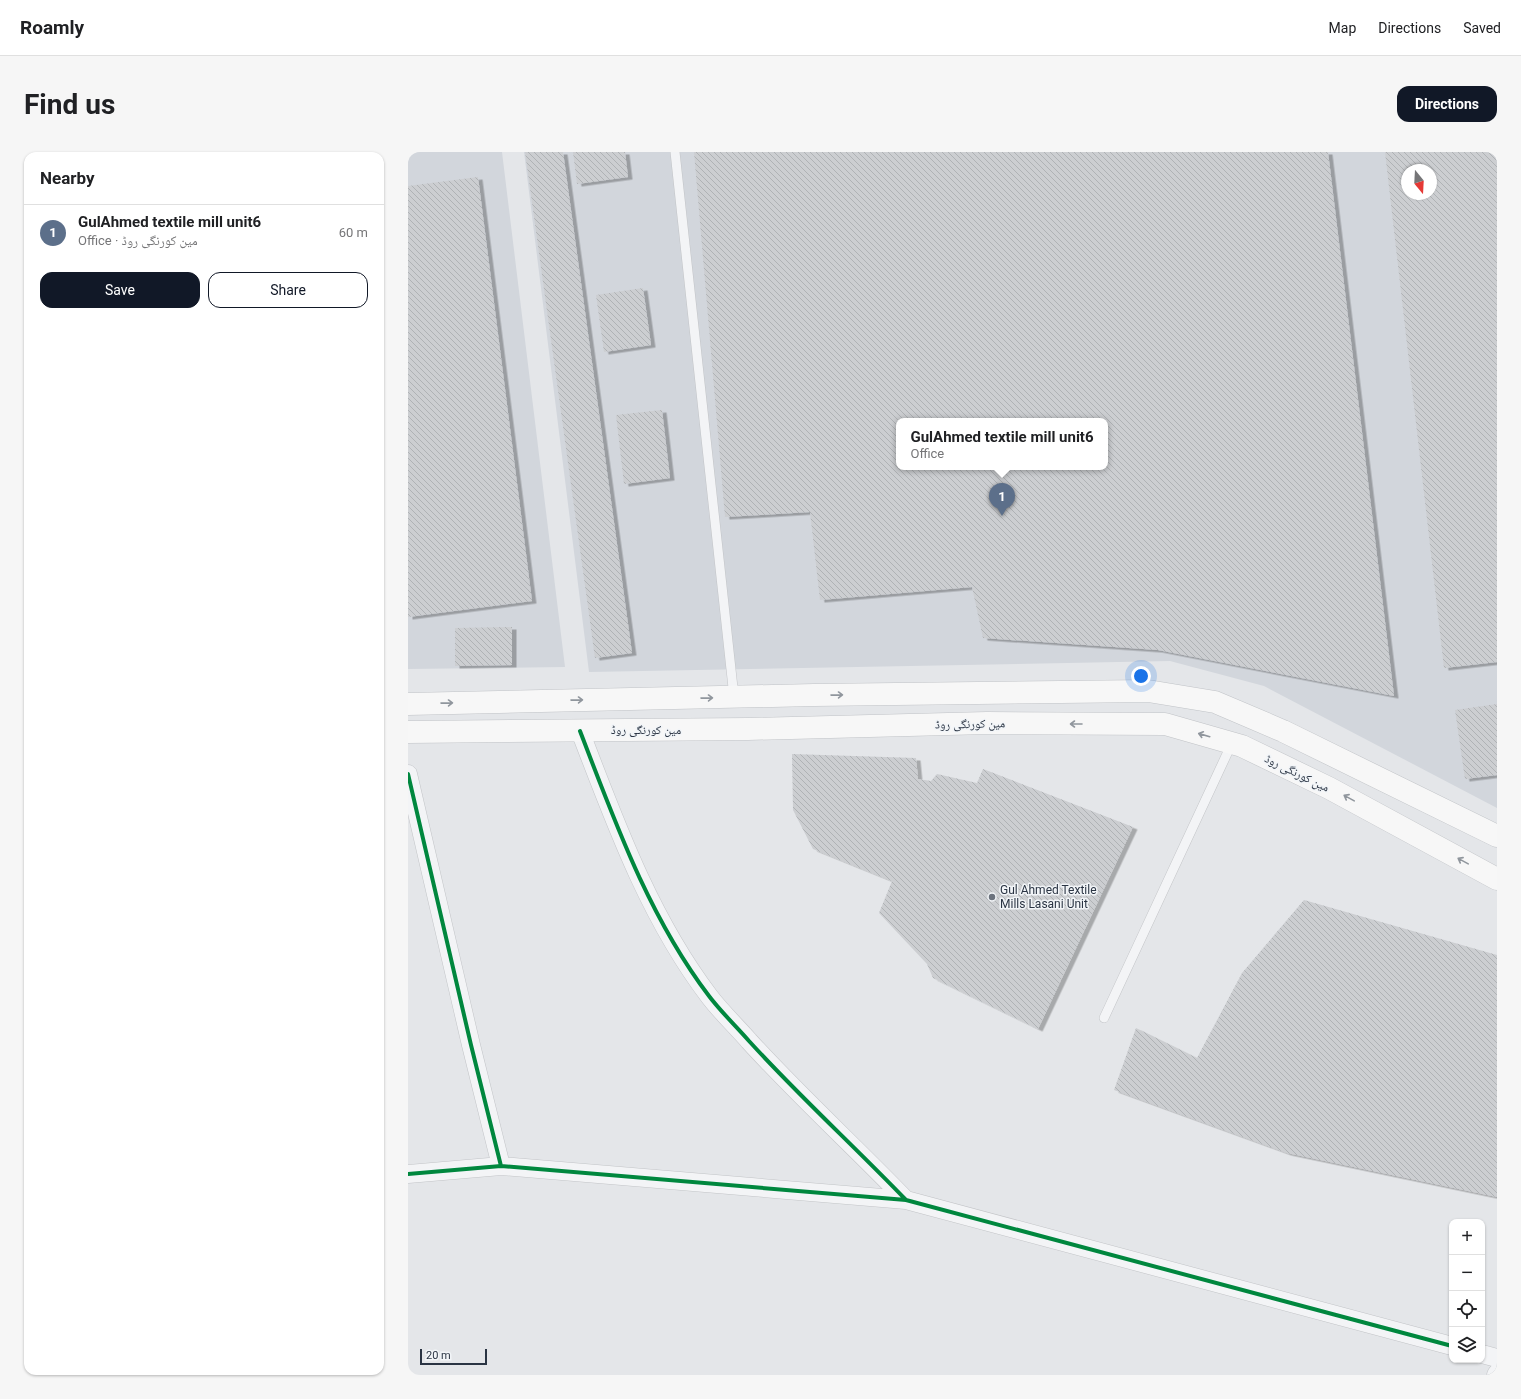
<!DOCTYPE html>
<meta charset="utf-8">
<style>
:root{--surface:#fff;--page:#f6f6f6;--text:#202124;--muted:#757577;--line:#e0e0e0;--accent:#111827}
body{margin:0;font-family:Roboto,"Noto Naskh Arabic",sans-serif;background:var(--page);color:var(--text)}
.controls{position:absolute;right:12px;bottom:12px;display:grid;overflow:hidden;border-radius:8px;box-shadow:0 1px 3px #0004}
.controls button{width:36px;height:36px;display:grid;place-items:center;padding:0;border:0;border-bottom:1px solid var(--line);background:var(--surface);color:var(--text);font:20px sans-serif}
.compass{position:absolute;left:993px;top:12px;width:36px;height:36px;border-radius:50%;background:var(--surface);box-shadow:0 1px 3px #0004;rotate:162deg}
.scale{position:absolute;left:12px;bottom:10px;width:67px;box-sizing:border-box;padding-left:4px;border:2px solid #2a3443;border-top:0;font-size:11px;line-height:14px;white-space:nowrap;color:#2a3443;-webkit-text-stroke:3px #f2f5f8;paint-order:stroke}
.you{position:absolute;left:733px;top:524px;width:14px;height:14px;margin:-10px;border:3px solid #fff;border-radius:50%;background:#1a73e8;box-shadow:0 0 0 6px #1a73e833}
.badge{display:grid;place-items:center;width:26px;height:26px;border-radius:50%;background:var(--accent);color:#fff;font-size:13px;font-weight:700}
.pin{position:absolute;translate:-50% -33px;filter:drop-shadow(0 1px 2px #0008)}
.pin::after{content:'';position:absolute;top:21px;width:14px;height:12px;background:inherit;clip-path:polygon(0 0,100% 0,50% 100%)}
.popup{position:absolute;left:488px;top:266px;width:212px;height:52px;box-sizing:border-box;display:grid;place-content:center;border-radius:8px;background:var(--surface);filter:drop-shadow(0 1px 3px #0005);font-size:13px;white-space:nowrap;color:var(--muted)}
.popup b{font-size:15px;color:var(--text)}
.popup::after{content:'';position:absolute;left:50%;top:100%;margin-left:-8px;border:8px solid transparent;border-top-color:var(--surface)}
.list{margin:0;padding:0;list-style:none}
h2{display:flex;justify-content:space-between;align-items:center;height:52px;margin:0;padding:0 16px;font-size:17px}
h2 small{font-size:13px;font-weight:400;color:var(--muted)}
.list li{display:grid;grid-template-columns:26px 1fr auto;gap:12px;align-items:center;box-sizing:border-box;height:56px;padding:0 16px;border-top:1px solid var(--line)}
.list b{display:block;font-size:15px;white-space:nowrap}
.list p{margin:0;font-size:13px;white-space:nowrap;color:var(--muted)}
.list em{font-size:13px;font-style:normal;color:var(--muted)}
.actions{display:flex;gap:8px;padding:12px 16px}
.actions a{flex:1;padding:9px 0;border:1px solid var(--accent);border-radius:12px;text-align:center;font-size:14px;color:var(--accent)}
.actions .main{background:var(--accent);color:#fff}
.icon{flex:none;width:22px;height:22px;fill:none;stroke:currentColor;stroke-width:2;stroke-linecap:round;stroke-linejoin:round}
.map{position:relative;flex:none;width:1089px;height:1223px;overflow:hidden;border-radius:12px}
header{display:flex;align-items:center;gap:24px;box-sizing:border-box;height:56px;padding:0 20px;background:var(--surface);border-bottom:1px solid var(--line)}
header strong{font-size:19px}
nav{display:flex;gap:22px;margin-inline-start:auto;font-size:14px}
.intro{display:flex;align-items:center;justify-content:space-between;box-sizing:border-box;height:96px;padding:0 24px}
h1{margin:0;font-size:28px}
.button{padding:10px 18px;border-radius:12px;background:var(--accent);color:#fff;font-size:14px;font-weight:700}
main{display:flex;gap:24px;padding:0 24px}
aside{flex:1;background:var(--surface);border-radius:12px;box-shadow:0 1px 3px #0004}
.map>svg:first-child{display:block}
.built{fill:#d2d6dc;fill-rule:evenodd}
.building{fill:url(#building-back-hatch);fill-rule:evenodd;filter:url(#shadow)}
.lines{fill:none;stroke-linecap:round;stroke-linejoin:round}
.service-casing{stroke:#c2c4c7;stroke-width:10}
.minor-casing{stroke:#c2c4c7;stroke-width:19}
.primary-casing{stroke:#c0c3c7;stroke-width:23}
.service{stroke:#f3f4f6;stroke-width:9}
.minor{stroke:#f3f4f6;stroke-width:18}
.primary{stroke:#f7f7f7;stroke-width:22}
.cycleway-casing{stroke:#f2f5f8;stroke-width:6}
.cycleway{stroke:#00873e;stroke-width:4}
.oneway{stroke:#90969d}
.poi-dot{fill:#6b727d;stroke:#f2f5f8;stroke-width:1.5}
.labels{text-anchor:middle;stroke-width:3;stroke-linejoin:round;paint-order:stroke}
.street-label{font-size:12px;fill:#2a3443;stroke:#f2f5f8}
.poi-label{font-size:12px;fill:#2a3443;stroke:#f2f5f8;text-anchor:start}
</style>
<header>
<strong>Roamly</strong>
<nav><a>Map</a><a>Directions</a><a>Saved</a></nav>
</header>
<div class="intro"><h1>Find us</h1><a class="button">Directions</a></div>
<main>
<aside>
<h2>Nearby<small></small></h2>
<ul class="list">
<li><span class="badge" style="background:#5c6f8a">1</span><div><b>GulAhmed textile mill unit6</b><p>Office · مین کورنگی روڈ</p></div><em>60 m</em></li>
</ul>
<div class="actions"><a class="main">Save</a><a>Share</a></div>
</aside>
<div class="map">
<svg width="1089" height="1223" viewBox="0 0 1089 1223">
<defs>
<pattern id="building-back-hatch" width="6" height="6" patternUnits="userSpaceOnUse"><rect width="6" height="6" fill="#ccced1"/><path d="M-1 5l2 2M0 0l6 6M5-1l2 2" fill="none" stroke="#afb2b5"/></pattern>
<filter id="shadow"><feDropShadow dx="4.5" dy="2.5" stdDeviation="0" flood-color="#0004"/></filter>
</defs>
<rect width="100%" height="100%" fill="#e4e6e9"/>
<path class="built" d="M0,0H94L157,515L0,517Z
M116,0H1089V656L856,534L762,509L181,520ZM999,18H1023V42H999ZM491,269H697V315H491Z"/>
<path class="building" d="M117,0H155L224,501L187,506Z
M165,0H217L220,25L169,32Z
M286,0H920L986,544L750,498L575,486L564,435L412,448L402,360L317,365ZM491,269H697V315H491Z
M977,0H1089V510L1036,516ZM999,18H1023V42H999Z
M70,25L124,449L0,465V34Z
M235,136L243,193L196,200L188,143Z
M254,258L262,326L216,332L208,263Z
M104,475V513L47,514V476Z
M1089,552V623L1057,627L1047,558Z
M384,602L508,606L510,627L523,629L529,622L569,631L575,617L725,675L630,877L525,826L519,812L471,761L484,729L405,697L385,658Z
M896,748L1089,803V1045L879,1001L706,938L728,876L789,906L834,821Z"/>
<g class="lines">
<defs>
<path id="service" d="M267,0L326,545
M696,866L824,591"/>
<path id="minor" d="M172,579C207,670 241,765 301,844C313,860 328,874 341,889C391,944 446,994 498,1048
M0,622L63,893L93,1014
M0,1022L93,1014L498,1048L1044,1194
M1074,1202L1089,1206
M1088,1223L1089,1221"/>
<path id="primary" d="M0,552L406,543L740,539L807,550L875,579L1089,684
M0,580L340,577L579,571L757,572L834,594L921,636L1089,727"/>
</defs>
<use href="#service" class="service-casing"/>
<use href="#minor" class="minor-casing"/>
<use href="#primary" class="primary-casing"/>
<use href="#service" class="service"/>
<use href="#minor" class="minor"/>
<use href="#primary" class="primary"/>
<defs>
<path id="cycleway" d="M172,579C207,670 241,765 301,844C313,860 328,874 341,889C391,944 446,994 498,1048
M0,622L63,893L93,1014
M0,1022L93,1014L498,1048L1044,1194"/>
</defs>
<use href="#cycleway" class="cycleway-casing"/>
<use href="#cycleway" class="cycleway"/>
</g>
<defs><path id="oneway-shaft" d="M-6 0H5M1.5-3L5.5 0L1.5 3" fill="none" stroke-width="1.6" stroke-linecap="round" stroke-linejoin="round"/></defs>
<g class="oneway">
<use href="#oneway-shaft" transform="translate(429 543) rotate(-1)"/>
<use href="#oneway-shaft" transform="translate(299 546) rotate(-1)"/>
<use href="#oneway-shaft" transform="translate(169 548) rotate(-1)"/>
<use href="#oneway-shaft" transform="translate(39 551) rotate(-1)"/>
<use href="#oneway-shaft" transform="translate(668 572) rotate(-180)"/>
<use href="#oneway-shaft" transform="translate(796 583) rotate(-164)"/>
<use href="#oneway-shaft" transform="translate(941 646) rotate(-151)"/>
<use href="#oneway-shaft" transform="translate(1055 709) rotate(-151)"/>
</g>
<circle class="poi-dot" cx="584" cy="745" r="4"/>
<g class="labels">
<g class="street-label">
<text transform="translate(562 572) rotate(-1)" y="4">مین کورنگی روڈ</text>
<text x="238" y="582">مین کورنگی روڈ</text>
<text transform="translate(889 621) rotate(26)" y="4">مین کورنگی روڈ</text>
</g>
<g class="poi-label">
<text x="592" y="742">Gul Ahmed Textile<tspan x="592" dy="14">Mills Lasani Unit</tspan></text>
</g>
</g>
</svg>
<div class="controls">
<button>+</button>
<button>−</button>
<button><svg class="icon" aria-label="locate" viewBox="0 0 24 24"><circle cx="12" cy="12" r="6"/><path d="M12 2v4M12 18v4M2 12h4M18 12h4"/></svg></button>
<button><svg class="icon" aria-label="layers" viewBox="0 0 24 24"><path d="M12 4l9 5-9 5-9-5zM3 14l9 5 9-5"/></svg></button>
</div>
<svg class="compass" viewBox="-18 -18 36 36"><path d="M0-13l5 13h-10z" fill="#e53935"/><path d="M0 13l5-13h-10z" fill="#757577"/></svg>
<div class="scale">20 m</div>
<div class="you"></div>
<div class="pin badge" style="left:594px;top:364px;background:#5c6f8a">1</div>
<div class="popup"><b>GulAhmed textile mill unit6</b>Office</div>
</div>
</main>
